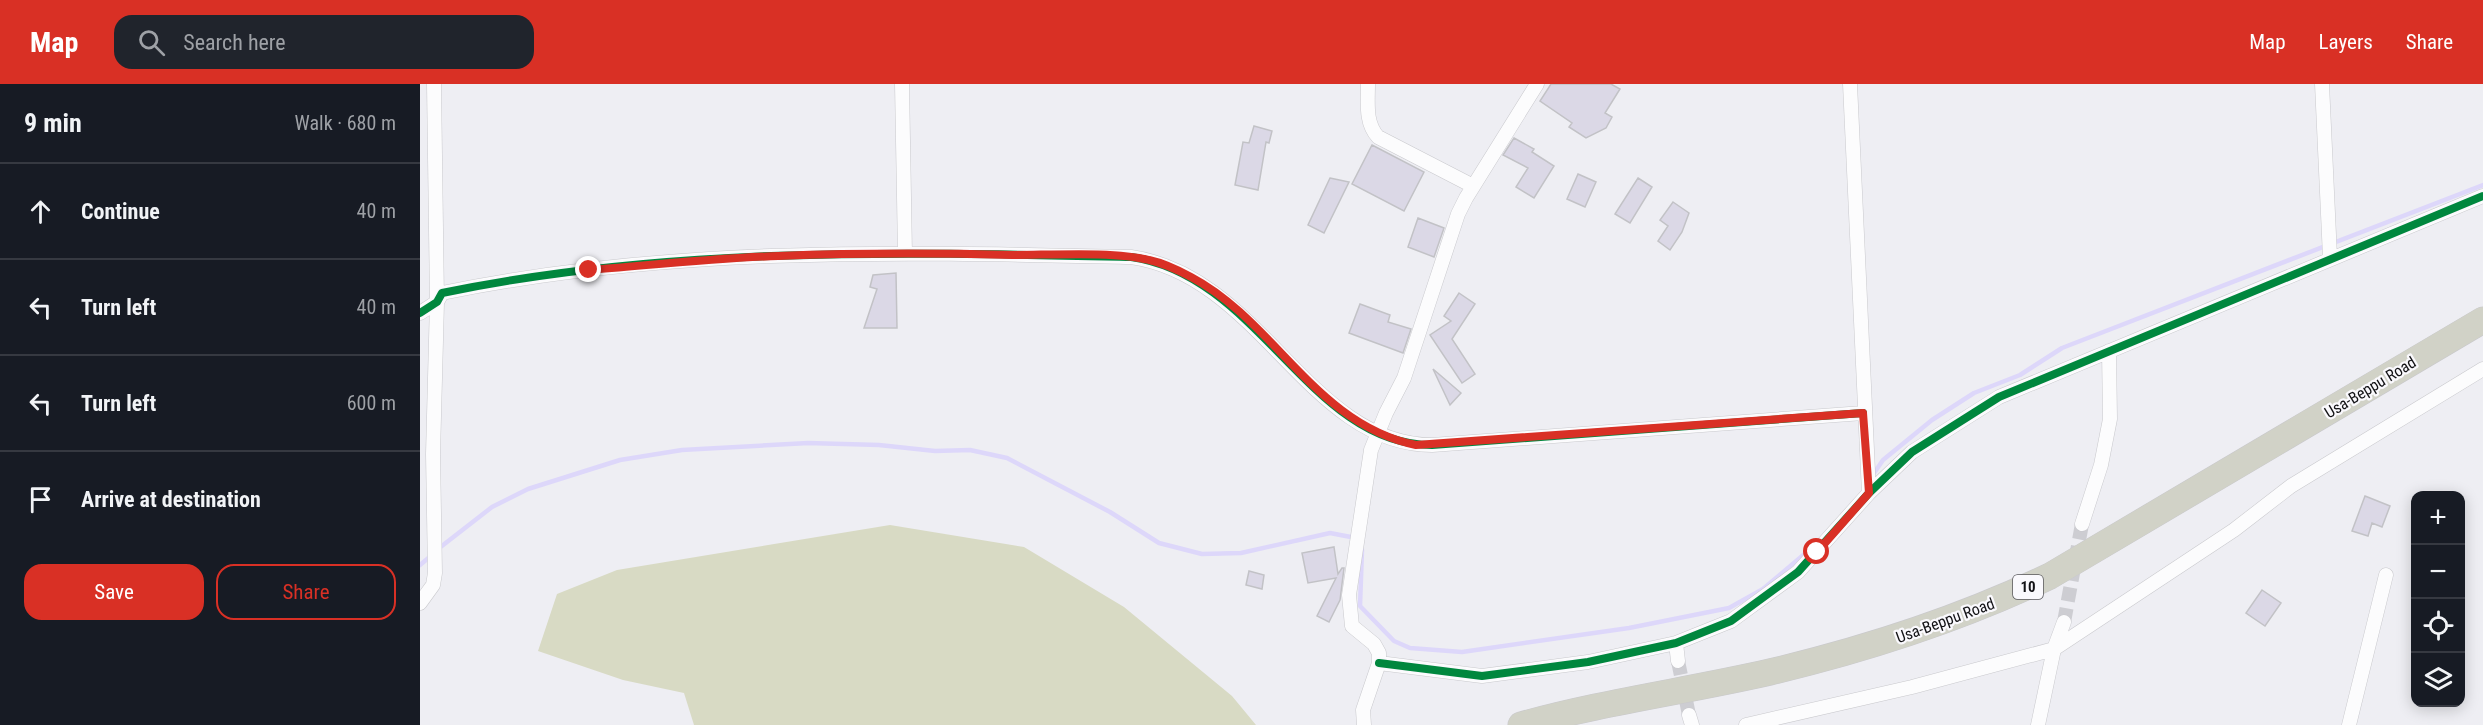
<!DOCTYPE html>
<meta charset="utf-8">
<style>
:root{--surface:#171b24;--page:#20242c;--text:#f1f3f6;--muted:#9ea1a6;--line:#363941;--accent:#d93025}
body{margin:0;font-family:"Roboto Condensed",sans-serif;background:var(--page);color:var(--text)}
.controls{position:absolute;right:18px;bottom:18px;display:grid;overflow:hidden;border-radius:12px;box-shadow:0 3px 15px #0003}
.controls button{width:54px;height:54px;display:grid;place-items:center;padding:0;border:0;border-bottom:2px solid var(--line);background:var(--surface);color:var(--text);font:30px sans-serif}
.stop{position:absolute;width:18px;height:18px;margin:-14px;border:4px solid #d93025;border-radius:50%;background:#fff}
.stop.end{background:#d93025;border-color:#fff;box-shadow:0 2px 6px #0008}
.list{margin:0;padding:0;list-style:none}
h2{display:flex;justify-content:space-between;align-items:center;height:78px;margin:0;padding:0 24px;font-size:26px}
h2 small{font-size:20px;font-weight:400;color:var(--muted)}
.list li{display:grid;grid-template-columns:39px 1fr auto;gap:18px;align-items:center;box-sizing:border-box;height:96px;padding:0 24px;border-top:2px solid var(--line)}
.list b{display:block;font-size:22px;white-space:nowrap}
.list em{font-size:20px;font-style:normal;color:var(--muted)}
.actions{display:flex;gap:12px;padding:18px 24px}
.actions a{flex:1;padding:14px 0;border:2px solid var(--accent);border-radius:18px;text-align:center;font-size:21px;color:var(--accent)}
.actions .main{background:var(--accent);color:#fff}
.icon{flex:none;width:33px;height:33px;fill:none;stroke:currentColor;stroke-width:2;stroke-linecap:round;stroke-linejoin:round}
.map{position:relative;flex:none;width:2063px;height:641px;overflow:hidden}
header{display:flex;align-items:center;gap:36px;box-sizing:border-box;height:84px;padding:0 30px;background:var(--accent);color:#fff}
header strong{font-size:28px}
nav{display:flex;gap:33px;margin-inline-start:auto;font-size:21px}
.search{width:420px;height:54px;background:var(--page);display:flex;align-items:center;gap:15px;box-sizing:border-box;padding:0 21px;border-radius:18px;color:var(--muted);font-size:22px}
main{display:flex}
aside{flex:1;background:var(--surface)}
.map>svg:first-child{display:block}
.green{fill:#d8dac4}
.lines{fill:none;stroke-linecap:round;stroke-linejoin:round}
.stream{stroke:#ddd7fa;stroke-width:4.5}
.building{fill:#dbd8e6;stroke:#c2c2c6;stroke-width:1.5}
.street-tunnel{stroke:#cdcdd2;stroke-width:14;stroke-dasharray:14 7;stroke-linecap:butt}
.street-casing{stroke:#c9c9cd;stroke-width:15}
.highway-casing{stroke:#c9c9cc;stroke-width:27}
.street{stroke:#fcfcfd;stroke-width:14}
.highway{stroke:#d1d2c7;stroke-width:26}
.cycleway-casing{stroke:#faf9fd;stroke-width:11}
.cycleway{stroke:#00873e;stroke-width:8}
.route{stroke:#d93025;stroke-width:8}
.labels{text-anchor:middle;stroke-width:4.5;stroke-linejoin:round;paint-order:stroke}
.shield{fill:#faf9fd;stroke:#58575b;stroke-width:1.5}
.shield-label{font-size:15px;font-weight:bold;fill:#121215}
.street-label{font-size:16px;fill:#121215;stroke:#faf9fd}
</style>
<header>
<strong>Map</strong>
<div class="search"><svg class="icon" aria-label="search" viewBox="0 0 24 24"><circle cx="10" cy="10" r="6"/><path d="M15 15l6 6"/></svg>Search here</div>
<nav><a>Map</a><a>Layers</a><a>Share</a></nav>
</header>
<main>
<aside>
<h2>9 min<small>Walk · 680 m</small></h2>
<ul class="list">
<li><svg class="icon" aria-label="ahead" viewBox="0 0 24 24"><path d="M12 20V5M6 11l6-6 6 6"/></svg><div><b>Continue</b></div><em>40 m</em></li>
<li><svg class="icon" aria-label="left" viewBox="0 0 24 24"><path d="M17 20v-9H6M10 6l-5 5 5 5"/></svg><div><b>Turn left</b></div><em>40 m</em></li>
<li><svg class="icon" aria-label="left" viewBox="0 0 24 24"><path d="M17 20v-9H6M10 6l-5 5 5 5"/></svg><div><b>Turn left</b></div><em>600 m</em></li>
<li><svg class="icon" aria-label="arrive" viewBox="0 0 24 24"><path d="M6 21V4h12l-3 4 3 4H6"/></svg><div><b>Arrive at destination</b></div></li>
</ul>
<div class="actions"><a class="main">Save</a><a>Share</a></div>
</aside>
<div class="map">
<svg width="2063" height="641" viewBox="0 0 2063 641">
<rect width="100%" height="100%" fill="#eeeef3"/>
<path class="green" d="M470,441L604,463L704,523L812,612L836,641H274L264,609L203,596L118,567L137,510L197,486Z"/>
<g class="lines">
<path class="stream" d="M1452,392L1463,376L1512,336L1554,309L1600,291L1642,264L2063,101
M18,465L72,423L108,405L200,376L262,366L388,359L459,361L515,367L550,366L587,374L690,428L739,459L782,470L821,469L910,449L936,454
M942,466L940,522L974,557L990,564L1042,568L1209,544L1309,524L1343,505L1388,467
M0,481L12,471"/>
</g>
<path class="building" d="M1131,0H1191L1200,5L1185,29L1192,33L1186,44L1166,54L1149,43L1152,39L1120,17Z
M834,42L852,47L849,59L846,58L838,106L815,101L823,58L829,59Z
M1094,54L1114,65L1112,68L1134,82L1114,114L1096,103L1108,84L1083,71Z
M952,61L1004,88L984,127L932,100Z
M1158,90L1176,98L1165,123L1147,115Z
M910,94L929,98L904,149L888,141Z
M1218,94L1232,103L1210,139L1195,130Z
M1253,118L1269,129L1262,148L1250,166L1238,157L1248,142L1240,136Z
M998,134L1024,144L1014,173L988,163Z
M476,189L477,244H444L457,205L450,203L453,191Z
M1039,209L1055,220L1032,255L1055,290L1042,299L1010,251L1031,237L1024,232Z
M940,220L970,231L968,238L991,245L983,269L929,249Z
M1013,285L1041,309L1030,321Z
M1945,412L1970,422L1962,443L1952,439L1948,452L1932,447Z
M914,463L918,490L922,484H924L920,516L909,538L897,532L916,494L888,499L882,469Z
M829,487L844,491L842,505L826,501Z
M1842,506L1861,519L1845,542L1826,529Z"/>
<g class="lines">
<path class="street-tunnel" d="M1644,538L1662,440
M1258,577L1269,631"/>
<defs>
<path id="street" d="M482,0L485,170
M948,0C948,19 945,39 958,53L1053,102
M1430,0L1449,409
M1902,0L1910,173
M0,229L17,218L22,209C248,162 482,168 711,173C840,191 889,361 1012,361L1443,329
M1662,440L1681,381L1690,335L1689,267
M0,519L13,501L15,489L13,370L17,218L14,0
M1256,559L1258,577
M959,579L1062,592L1168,578L1256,559L1311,537L1378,488L1449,409L1492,368L1579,313L2063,112
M1269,631L1272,641
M944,641L943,626L959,579V569L954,560L932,542L929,511L951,366L966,329L984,294L1038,130L1046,114L1117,0
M1326,641L1492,603L1634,565L1814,446L1871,402L2063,285
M1618,641L1634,565L1644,538
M1929,641L1966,491"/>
<path id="highway" d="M1101,641C1183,618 1267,607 1350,588C1447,565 1540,535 1630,492L2063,236"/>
</defs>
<use href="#street" class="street-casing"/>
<use href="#highway" class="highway-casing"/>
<use href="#street" class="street"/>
<use href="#highway" class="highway"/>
<defs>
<path id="cycleway" d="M0,229L17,218L22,209C248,162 482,168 711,173C840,191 889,361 1012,361L1443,329
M959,579L1062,592L1168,578L1256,559L1311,537L1378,488L1449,409L1492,368L1579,313L2063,112"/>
</defs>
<use href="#cycleway" class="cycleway-casing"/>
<use href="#cycleway" class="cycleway"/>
</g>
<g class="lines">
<path class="route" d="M169,186C232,181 295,174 358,172C437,169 515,169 593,171C631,171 694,167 729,176C743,179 758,186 771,193C856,238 895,340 996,361L1443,329L1449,409L1397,468"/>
</g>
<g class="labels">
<rect class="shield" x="1593" y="491" width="30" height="24" rx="4.5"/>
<g class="shield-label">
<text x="1608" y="508">10</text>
</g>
<g class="street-label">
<text transform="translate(1950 303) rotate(-31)" y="6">Usa-Beppu Road</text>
<text transform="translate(1525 536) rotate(-20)" y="6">Usa-Beppu Road</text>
</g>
</g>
</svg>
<div class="controls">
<button>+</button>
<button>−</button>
<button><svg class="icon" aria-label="locate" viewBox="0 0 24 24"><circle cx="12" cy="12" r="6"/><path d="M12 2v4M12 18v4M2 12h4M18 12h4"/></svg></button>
<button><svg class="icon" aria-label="layers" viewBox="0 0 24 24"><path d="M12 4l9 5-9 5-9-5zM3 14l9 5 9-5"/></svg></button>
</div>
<div class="stop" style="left:1397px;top:468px"></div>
<div class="stop end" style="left:169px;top:186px"></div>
</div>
</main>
